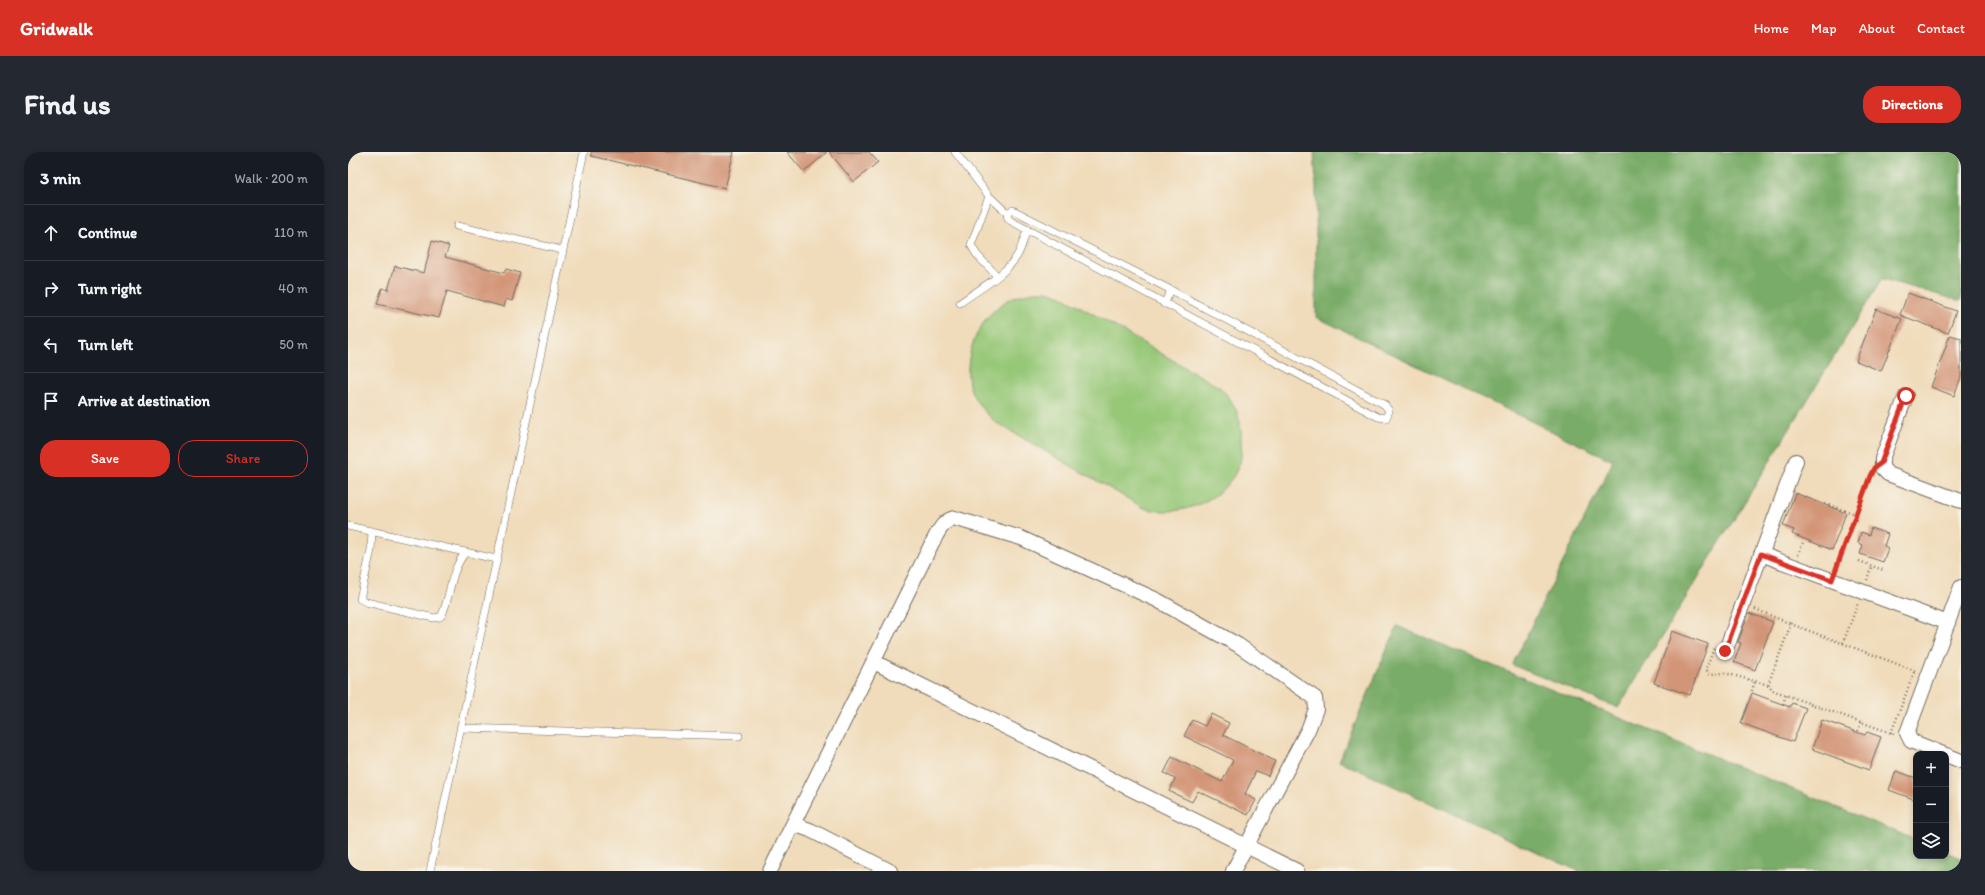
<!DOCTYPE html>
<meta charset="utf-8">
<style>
:root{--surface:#171b24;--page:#242831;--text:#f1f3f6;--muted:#9ea1a6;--line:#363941;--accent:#d93025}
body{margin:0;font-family:Itim,sans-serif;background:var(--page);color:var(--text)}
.controls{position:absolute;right:12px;bottom:12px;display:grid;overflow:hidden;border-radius:8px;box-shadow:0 2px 6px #0003}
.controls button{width:36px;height:36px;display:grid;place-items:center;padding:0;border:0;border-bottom:1px solid var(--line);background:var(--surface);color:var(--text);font:20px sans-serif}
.stop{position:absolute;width:12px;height:12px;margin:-9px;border:3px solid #d93025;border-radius:50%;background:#fff}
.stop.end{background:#d93025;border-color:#fff;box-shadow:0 1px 4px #0008}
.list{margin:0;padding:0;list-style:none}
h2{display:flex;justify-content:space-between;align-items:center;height:52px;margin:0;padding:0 16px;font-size:17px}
h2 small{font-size:13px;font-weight:400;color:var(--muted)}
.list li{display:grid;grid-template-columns:26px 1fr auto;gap:12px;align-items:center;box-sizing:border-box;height:56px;padding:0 16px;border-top:1px solid var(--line)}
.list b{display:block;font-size:15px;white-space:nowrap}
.list em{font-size:13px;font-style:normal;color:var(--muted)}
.actions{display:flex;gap:8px;padding:12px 16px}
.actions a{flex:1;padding:9px 0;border:1px solid var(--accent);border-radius:16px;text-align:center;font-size:14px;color:var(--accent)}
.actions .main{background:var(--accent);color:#fff}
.icon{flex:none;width:22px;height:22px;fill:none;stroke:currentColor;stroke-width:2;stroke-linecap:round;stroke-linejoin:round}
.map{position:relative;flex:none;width:1613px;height:719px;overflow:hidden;border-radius:16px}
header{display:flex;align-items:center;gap:24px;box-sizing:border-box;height:56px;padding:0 20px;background:var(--accent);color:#fff}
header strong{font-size:19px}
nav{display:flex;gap:22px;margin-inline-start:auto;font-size:14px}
.intro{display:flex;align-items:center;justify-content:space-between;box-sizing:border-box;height:96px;padding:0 24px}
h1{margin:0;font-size:28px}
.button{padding:10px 18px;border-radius:16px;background:var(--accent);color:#fff;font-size:14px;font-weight:700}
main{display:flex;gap:24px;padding:0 24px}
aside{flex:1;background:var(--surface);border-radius:16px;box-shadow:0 2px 6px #0003}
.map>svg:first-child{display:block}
.green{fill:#97c878;stroke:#617a52}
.forest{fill:#79ac68;stroke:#526c4a}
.building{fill:#d39578}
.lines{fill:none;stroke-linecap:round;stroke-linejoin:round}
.service-casing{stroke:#70695d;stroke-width:8}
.minor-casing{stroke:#70695d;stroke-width:16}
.path{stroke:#70695d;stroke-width:2.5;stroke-dasharray:1 3;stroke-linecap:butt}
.service{stroke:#fff;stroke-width:7}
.minor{stroke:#fff;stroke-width:14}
.route{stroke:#d93025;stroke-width:5}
</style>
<header>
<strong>Gridwalk</strong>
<nav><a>Home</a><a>Map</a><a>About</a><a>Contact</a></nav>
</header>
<div class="intro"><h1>Find us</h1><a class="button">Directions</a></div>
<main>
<aside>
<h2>3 min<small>Walk · 200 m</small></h2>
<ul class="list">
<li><svg class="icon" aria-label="ahead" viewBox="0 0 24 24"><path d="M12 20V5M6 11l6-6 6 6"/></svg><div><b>Continue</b></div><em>110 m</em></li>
<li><svg class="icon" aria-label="right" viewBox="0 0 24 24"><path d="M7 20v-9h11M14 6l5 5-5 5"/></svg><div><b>Turn right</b></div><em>40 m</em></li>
<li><svg class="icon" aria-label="left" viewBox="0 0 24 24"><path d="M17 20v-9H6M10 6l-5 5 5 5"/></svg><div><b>Turn left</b></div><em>50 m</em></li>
<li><svg class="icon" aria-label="arrive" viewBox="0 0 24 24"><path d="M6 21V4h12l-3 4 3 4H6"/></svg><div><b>Arrive at destination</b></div></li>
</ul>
<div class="actions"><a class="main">Save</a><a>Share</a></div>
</aside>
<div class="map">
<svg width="1613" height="719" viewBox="0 0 1613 719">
<rect width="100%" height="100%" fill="#f7f3e8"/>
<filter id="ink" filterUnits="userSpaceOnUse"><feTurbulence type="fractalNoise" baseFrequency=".025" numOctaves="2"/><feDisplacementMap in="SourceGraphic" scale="8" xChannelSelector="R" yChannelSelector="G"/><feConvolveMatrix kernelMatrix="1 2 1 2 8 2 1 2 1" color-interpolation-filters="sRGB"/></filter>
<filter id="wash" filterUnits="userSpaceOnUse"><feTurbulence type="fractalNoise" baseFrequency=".012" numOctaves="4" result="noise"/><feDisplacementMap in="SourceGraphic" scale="16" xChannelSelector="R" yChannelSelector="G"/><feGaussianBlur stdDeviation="0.9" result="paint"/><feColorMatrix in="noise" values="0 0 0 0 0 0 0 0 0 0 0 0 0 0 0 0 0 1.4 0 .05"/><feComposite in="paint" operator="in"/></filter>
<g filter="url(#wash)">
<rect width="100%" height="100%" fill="#f0dbba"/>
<path class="green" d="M690,139H700L714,144L871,235C886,247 894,267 893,286C893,295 895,301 892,310C880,348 832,367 796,356L647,270C637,260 624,247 621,232C615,199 634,159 666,145C674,142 682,141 690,139Z"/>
<path class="forest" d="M966,0H1613V149L1534,127L1270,556L1164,513L1265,309L968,165V33Z
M1049,474L1568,688V704H1598V700L1613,706V719H1230L991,609Z"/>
<g id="blocks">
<path class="building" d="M243,0H386L377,36L243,4Z
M439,0H479L456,20Z
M481,0H521L530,10L506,30Z
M84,89L101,94L97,105L156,121L158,117L172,121L164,149L158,147L156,155L99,139L91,166L29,152L34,136L40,138L47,114L76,121Z
M1560,141L1608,159L1600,181L1552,163Z
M1528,157L1554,167L1533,219L1508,209Z
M1602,183L1613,186V225L1606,244L1583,235Z
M1447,341L1498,361L1484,398L1444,382L1446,378L1435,374Z
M1523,376L1540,382L1536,394L1540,396L1535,410L1512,402L1515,393L1510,391L1513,380L1521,383Z
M1401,461L1425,470L1407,518L1386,510L1393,491L1390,490Z
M1324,479L1360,492L1342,543L1306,531Z
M1404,541L1442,555L1444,551L1458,556L1445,590L1393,571Z
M863,562L881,571L875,583L927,609L920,624L908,619L897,642L908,648L900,663L850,639L844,650L821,639L827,627L816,621L824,605L874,630L885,608L836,584L844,568L857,574Z
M1474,568L1517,583L1519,580L1533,585L1521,618L1464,597Z
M1548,619L1568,626V648L1541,638Z"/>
</g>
</g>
<g filter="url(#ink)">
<use href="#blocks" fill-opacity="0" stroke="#70695d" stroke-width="1"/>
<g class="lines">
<defs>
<path id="service" d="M607,0L641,44L659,61
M641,44L623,93L629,103L649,124
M665,58L823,138L1037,253L1041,259L1038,266L1030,265L663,69L660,67L659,61Z
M109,74L214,98
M612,151C631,137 656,124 669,104C674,96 676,86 679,77
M816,152L823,138
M0,374L148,407
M24,379L23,398L12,447L18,450L86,466L92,465L94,463C103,443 102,418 118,400
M112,576L391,584
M82,719L236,0"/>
<path id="minor" d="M1558,244L1534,307V316L1540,322L1613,349
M1413,402L1600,471
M1380,492L1448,309
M526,510L949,719
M1595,602L1563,589L1559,581L1613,435
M1598,603L1613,609
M422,719L445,672
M542,719L462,678L445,672L584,391C590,381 594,369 606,366L673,386L809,448L890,493L967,546L968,557L960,578L885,719"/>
</defs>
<use href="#service" class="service-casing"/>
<use href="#minor" class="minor-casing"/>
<path class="path" d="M1477,352L1508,362
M1450,403L1455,390
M1511,409L1535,418
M1488,416L1523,322
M1519,428L1524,413
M1407,457L1443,472
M1495,491L1510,451
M1369,496L1366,495L1358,517L1361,522L1377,521L1421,533
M1404,539L1407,529
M1435,552L1438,543
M1510,579L1513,570
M1543,581L1567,518
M1546,582L1424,538L1421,533V530L1443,472L1568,519"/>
<use href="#service" class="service"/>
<use href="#minor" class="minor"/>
</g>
</g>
<g class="lines" filter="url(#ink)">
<path class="route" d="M1377,499L1413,402L1484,428L1522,324L1526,316L1533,311L1558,244"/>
</g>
</svg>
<div class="controls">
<button>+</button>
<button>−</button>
<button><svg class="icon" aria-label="layers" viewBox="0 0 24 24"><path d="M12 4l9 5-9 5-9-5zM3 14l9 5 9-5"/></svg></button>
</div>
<div class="stop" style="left:1558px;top:244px"></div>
<div class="stop end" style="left:1377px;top:499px"></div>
</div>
</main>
